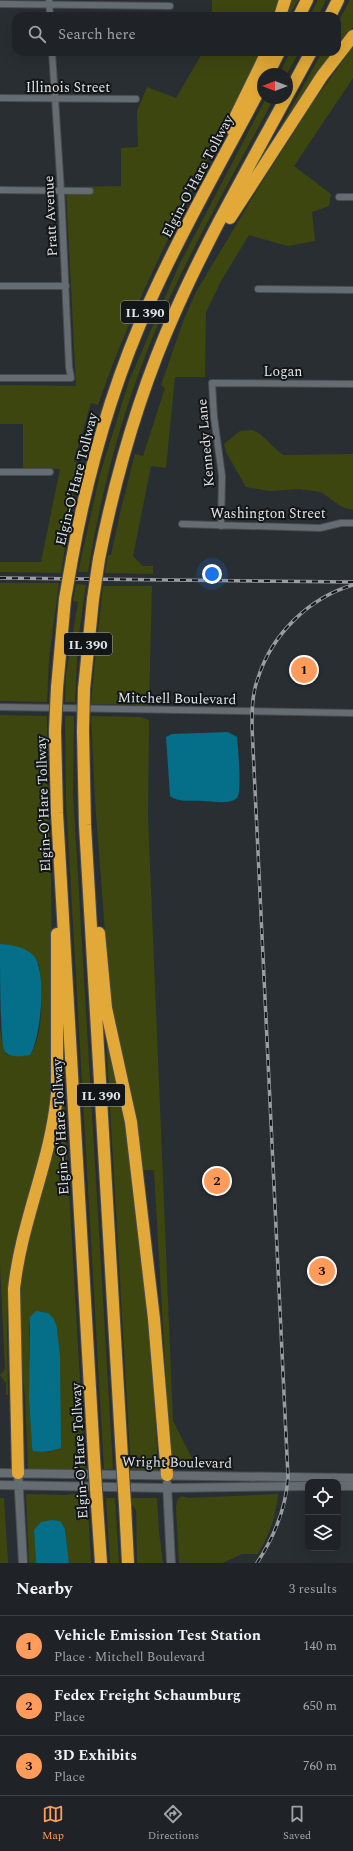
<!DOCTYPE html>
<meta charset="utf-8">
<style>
:root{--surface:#1f2226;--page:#2c2f32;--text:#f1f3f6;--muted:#a1a4a7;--line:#3c3f43;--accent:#ff9b5b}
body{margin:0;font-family:Spectral,serif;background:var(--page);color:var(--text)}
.controls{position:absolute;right:12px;bottom:12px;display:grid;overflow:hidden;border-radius:8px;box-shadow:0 4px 16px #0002}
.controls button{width:36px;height:36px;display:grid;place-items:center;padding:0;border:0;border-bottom:1px solid var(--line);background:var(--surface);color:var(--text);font:20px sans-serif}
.compass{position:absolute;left:257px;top:68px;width:36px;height:36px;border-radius:50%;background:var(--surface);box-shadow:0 4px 16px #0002;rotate:270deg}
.you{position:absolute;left:212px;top:574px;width:14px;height:14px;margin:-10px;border:3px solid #fff;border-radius:50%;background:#1a73e8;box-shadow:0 0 0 6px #1a73e833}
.badge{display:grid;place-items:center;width:26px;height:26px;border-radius:50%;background:var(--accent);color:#111;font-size:13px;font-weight:700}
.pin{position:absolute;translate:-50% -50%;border:2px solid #fff;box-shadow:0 1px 4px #0006}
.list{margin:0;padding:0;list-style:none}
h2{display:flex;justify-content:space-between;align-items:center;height:52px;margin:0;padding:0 16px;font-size:17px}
h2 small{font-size:13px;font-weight:400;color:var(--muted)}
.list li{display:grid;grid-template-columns:26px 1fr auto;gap:12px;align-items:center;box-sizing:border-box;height:60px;padding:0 16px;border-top:1px solid var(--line)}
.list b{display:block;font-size:15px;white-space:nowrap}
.list p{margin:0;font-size:13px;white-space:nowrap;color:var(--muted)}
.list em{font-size:13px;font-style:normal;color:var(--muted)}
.icon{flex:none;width:22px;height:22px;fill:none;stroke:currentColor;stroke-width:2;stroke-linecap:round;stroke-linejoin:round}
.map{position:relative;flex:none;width:353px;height:1563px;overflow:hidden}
.search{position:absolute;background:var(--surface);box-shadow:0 4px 16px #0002;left:12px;right:12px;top:12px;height:44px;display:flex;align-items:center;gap:10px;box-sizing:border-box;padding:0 14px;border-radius:12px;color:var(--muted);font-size:15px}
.sheet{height:232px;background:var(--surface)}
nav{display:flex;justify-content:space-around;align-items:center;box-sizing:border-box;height:56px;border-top:1px solid var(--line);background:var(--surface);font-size:11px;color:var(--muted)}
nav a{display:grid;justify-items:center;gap:2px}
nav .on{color:var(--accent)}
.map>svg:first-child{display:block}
.green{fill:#3e4610;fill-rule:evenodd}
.water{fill:#056e89}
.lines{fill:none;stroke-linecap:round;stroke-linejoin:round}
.minor-casing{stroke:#474c50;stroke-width:8}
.tertiary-casing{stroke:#474c50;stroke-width:10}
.motorway-casing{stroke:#474c50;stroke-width:14}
.minor{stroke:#666d72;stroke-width:6}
.tertiary{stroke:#666d72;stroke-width:8}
.motorway{stroke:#e2a938;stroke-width:12}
.rail-casing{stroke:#999da1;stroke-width:3.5}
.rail{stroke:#131618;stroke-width:2;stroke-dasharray:6;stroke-linecap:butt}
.motorway-bridge-casing{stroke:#474c50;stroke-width:14;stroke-linecap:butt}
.motorway-bridge{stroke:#e2a938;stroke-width:12}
.labels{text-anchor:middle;stroke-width:4;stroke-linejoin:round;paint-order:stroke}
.shield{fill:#131618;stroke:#a4a7aa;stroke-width:1}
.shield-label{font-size:13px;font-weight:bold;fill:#e2e5e8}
.street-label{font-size:14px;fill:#e2e5e8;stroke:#131618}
</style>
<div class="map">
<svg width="353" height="1563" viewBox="0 0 353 1563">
<rect width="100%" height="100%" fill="#292e32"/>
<path class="green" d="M212,0H279L274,16H212Z
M289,0H298L289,16H284Z
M318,0H326L318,16H309Z
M350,0H353V27L337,48V24Z
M353,47V78L294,166L331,194L329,206L312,212L315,241L288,246L249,235L221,281L206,312L205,377H175L166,468L151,466L133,556L143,566H153V574L105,573L108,555H111L120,513L135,454L143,456L165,388L161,385L184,319L196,292L259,187L314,101Z
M203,52H261C205,169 140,282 98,405L91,403L74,460L78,465L61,573L0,572V562H41L60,469L23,468V424H0V385L76,386L66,187L121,186V148L138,147L137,111L147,87L176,98Z
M290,52H299L287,74H279Z
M322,52H334L274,139Z
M266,98H274C233,176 187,254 153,336C122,412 101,491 88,572H78L100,474L129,381L179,265Z
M252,430C265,434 270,447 284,455L353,454V510L342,507L321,492L299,489L270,491L246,487L226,452L224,444L240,431Z
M0,583H59L49,659L47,702L0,701Z
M76,584L86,585L78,640L75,702H65L66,675L78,602L73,601Z
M103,586H152L149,705L91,704L96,649Z
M0,715L47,716V779L51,876L53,1082L48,1126L13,1256L9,1282L7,1311L8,1395H6V1383L0,1375L5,1369L0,1265V1028L4,1051L8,1055H30C45,1033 42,989 39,964L0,944Z
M65,716H74L73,793L113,1469H104L66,801Z
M91,716L140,717L149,720L148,817L173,1421L197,1468L191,1465H180L179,1467L173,1458L170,1450L154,1170H142L113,1017L109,984L95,800Z
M108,1037L127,1127L152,1354L158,1470H131L106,1038Z
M62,1084L63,1085L85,1469H28L25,1396L19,1354L18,1289ZM29,1325L57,1328L60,1393L50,1452L33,1451L32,1448L29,1398Z
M87,1492L91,1563H69L65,1529L34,1530L36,1563H29L26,1494L65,1495Z
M278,1494C276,1517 269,1535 258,1554H242L223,1563H179L176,1508L177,1501L181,1496L188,1498Z
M0,1498H4L8,1563H0Z
M106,1498H115L119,1563H110Z
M132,1498H157L159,1532L163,1563H137L136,1510L132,1505Z"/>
<path class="water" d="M228,732L237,737C238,746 242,794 237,798C229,805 213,801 203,801C193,800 179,803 170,796L166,737L172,734Z
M0,944C11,944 27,948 34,956C47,972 41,1038 30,1055C23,1056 9,1059 4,1050C0,1037 0,964 0,944Z
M36,1311L48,1313L54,1319L57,1328L60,1356L61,1448C51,1451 44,1453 33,1451L32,1448L29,1398L30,1317Z
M52,1520L60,1521L65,1529L69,1563H36L34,1530L41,1522Z"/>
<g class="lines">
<defs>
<path id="minor" d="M49,0L50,16
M0,4L170,6
M0,98L136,99
M0,190L90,191
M339,197H353
M0,286H66
M258,289L353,290
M0,378H71L69,367L61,191L52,52
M0,472H50
M182,524L320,528L341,523H353
M221,526L222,476L214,417L212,383L353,384
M0,707L353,713"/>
<path id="tertiary" d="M0,1473L353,1478
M18,1473L23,1563
M167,1484L171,1563
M0,1485L167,1488L308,1486
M338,1486H353"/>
<path id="motorway" d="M280,16L285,0
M299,16L307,0
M330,16L338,0
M268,74L279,52
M287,96L311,52
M230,128L267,52
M230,218L322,76L353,36
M72,559C88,470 113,383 150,301C184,226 225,155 263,83
M99,559C116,473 140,390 176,310C208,238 248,168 286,98
M57,688L65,599
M84,689L93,599
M55,731L57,813L94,1458
M83,731L85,825L122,1458
M99,933L106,1008L131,1122L154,1319L167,1475
M18,1473L14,1289C21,1222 51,1161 57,1094V934
M97,1504L101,1563
M125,1505L128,1563"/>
</defs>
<use href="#minor" class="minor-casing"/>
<use href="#tertiary" class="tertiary-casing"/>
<use href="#motorway" class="motorway-casing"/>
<use href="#minor" class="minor"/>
<use href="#tertiary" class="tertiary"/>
<use href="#motorway" class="motorway"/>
<defs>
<path id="rail" d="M0,578L353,582
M257,1563C274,1537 286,1509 288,1477L252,727C252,711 252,694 258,678C272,634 309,598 353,585"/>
</defs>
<use href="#rail" class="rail-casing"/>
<use href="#rail" class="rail"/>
<defs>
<path id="motorway-bridge" d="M65,599L72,559
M93,599L99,559
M55,731L57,688
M83,731L84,689
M94,1458L97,1504
M122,1458L125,1505"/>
</defs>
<use href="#motorway-bridge" class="motorway-bridge-casing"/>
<use href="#motorway-bridge" class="motorway-bridge"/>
</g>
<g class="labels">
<g class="shield">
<rect x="121" y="301" width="48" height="22" rx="3"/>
<rect x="64" y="633" width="48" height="22" rx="3"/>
<rect x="77" y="1084" width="48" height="22" rx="3"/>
</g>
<g class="shield-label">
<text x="145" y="317">IL 390</text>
<text x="88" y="649">IL 390</text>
<text x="101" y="1100">IL 390</text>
</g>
<g class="street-label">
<text x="68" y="92">Illinois Street</text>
<text transform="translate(197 176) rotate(-62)" y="5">Elgin-O'Hare Tollway</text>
<text transform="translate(50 216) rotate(-93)" y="5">Pratt Avenue</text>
<text x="283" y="376">Logan</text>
<text transform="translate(205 443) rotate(-95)" y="5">Kennedy Lane</text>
<text transform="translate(76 479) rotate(-76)" y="5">Elgin-O'Hare Tollway</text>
<text x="268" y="518">Washington Street</text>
<text transform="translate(177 698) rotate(1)" y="5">Mitchell Boulevard</text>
<text transform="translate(43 804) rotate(-92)" y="5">Elgin-O'Hare Tollway</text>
<text transform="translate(60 1127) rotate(-93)" y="5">Elgin-O'Hare Tollway</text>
<text transform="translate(79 1451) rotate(-93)" y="5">Elgin-O'Hare Tollway</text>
<text transform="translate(177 1462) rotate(1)" y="5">Wright Boulevard</text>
</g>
</g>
</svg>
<div class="controls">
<button><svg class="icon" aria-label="locate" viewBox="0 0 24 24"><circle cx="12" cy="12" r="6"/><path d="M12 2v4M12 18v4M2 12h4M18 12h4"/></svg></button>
<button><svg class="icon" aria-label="layers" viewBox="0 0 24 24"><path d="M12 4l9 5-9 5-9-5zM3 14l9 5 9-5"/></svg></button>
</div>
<svg class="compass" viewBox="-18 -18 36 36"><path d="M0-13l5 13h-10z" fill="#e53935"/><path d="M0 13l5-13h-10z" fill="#a1a4a7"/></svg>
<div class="you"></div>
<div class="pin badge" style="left:304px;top:670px">1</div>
<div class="pin badge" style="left:217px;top:1181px">2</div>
<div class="pin badge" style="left:322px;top:1271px">3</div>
<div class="search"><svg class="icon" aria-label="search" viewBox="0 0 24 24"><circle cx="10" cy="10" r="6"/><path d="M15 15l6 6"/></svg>Search here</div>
</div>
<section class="sheet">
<h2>Nearby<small>3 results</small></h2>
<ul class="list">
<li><span class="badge">1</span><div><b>Vehicle Emission Test Station</b><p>Place · Mitchell Boulevard</p></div><em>140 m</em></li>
<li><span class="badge">2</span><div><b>Fedex Freight Schaumburg</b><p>Place</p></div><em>650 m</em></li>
<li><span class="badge">3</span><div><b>3D Exhibits</b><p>Place</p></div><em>760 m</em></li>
</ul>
</section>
<nav>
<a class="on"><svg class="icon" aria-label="map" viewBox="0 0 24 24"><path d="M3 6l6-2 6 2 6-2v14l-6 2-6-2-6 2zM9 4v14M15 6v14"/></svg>Map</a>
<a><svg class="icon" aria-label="directions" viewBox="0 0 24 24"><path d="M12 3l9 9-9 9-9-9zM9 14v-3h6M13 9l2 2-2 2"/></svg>Directions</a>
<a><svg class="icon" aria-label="saved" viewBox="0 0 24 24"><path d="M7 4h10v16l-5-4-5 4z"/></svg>Saved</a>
</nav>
